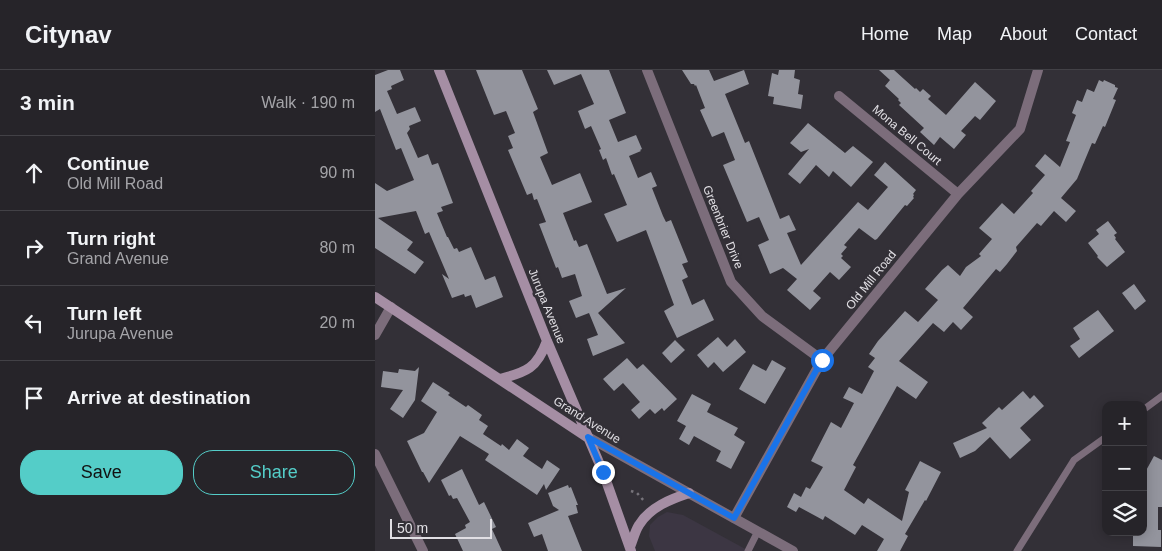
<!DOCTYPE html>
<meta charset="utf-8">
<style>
:root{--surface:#262429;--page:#2e2c31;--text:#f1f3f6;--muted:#a4a4a8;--line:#424146;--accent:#54cdc8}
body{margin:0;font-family:Helvetica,sans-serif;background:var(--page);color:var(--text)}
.controls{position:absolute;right:15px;bottom:15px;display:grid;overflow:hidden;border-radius:10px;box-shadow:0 2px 12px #0003}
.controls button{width:45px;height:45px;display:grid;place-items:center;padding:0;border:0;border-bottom:1px solid var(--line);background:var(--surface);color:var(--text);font:25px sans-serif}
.scale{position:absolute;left:15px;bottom:12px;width:102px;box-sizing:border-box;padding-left:5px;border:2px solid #e1dfe4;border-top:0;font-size:14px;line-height:18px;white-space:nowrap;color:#e1dfe4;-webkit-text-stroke:4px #333037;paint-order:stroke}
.stop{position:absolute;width:15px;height:15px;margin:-11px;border:4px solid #1a73e8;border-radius:50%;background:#fff}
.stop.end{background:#1a73e8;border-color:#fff;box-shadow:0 1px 5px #0008}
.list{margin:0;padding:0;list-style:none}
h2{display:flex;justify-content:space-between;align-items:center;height:65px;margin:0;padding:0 20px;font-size:21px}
h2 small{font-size:16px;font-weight:400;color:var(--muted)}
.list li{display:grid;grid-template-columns:32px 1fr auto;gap:15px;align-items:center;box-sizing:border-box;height:75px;padding:0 20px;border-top:1px solid var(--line)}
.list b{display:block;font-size:19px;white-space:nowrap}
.list p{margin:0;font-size:16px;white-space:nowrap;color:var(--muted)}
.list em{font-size:16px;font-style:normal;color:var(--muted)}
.actions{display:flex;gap:10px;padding:15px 20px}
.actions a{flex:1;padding:11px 0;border:1px solid var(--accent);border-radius:20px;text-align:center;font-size:18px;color:var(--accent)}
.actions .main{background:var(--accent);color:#111}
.icon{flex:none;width:28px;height:28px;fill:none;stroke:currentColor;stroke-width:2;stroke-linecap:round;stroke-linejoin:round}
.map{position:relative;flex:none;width:787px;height:481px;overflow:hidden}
header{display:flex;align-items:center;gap:30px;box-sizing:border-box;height:70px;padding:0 25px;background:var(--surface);border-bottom:1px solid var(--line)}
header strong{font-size:24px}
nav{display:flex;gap:28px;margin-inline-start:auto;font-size:18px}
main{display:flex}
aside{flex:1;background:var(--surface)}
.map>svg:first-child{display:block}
.built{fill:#3c3643}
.building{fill:#93949d}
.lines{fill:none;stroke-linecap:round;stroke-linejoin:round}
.path{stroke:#77747b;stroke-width:2.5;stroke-dasharray:2.5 4;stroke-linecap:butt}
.service{stroke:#7c6d7b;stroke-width:7}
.minor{stroke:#7c6d7b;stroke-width:10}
.tertiary{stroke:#7c6d7b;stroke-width:10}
.secondary{stroke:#a58ea4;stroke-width:10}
.route{stroke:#1a73e8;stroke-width:6}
.labels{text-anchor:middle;stroke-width:5;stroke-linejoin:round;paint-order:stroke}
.street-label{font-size:12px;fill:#e1dfe4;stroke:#333037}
</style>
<header>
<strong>Citynav</strong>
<nav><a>Home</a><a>Map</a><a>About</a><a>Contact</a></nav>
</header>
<main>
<aside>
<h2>3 min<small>Walk · 190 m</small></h2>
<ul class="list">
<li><svg class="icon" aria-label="ahead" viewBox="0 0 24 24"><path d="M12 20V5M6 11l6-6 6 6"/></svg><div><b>Continue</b><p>Old Mill Road</p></div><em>90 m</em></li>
<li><svg class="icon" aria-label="right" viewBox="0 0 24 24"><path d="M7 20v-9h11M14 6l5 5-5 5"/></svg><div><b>Turn right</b><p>Grand Avenue</p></div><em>80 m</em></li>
<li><svg class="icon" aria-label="left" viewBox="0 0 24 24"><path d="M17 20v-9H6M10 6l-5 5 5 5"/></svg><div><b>Turn left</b><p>Jurupa Avenue</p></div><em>20 m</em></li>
<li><svg class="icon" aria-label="arrive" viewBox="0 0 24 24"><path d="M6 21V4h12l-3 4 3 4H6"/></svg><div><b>Arrive at destination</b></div></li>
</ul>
<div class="actions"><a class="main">Save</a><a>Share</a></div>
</aside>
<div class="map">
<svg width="787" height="481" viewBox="0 0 787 481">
<rect width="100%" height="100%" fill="#333037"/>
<path class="built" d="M292,442L308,445L374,481H280L274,466L275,455L283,447Z"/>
<path class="building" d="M13,0H25L29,10L16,16L17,19L12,21L22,44L40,37L46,51L34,56L35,59L32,63L43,88L53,84L57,95L63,93L78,133L66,137L68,141L62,143L72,167H73L79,179L82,178L84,182L96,177L110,210L120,206L128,227L101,238L96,225L90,227L89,224L77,228L67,204L74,209L54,162L50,164L41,141L3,148L38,172L32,180L49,192L40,204L0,178V113L12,121L39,110L26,78L21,80L5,39L0,42V5Z
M101,0H147L163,39L158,42L173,83L165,87L177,115L205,103L217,132L188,143L199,171L201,170L204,177L212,174L232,224L251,218L223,243L250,273L218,286L212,269L223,265L214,243L201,248L194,231L207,226L200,204L187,208L183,197L181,198L164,154L171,152L162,129L159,130L157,123L152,125L133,80L138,78L133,66L140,63L131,41L119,45Z
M172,0H234L251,43L234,50L243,72L261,65L267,79L265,80L266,81L254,86L263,108L276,102L282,116L277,118L288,146L291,152L296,150L313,192L307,194L313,207L307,210L317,235L329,229L339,250L302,268L289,241L299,235L271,160L242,172L229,144L252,135L239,104L237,105L231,88L228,90L224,80L226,79L216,56L210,59L203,41L219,34L206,4L179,15Z
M307,0H334L339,11L369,0L374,14L350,24L370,73L374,71L405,149L414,145L421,160L412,163L426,195L483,132L493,140L513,117L499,105L510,92L541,120L538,124L539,125L538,127L539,128L532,136L530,135L502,169L500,170L484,158L469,175L472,177L466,184L468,186L466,188L476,197L464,210L455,202L438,221L446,228L435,240L412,220L422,209L408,198L395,204L383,175L394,170L384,147L372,152L348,95L360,90L349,62L337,67L325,40L330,38L321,15L320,16L319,14H316Z
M404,0H420L419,8L425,10L423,24L428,25L426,39L398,34L399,27L393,26L397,3L403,5Z
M504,0H519L540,19L541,18L545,22L548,19L556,26L553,29L571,45L600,12L621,31L605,50L600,46L586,61L591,65L579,79L565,67L559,75L545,62L549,58L524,35L526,33L523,30L524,29L510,16L515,10Z
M724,10L728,12L729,10L740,15V17L743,18L738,29L741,30L730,57L728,56L720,74L717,73L702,109L686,128L701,141L691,152L679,141L666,156L662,153L641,177L642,181L632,194L625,202L621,199L588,238L598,247L586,260L578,252L569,262L558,253L524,291L553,312L541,329L522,316L478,395L481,397L469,420L489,434L493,428L527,451L534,422L530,420L545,391L566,402L551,431L550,430L530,464L533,466L525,481H502L509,469L487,455L480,465L450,446L448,450L424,437L421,442L412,437L419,423L426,427L431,417L435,419L448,397L436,391L456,352L466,358L479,333L468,328L474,317L487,324L499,301L493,297L500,288L494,284L503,271L530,241L543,252L563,230L550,219L567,200L573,195L585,206L591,197L606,186L604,184L617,169L604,158L627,133L639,144L658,123L656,121L670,105L660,96L670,84L685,97L695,72L691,71L701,45L697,43L702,30L707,32L712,19L719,22Z
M433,53L470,83L478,76L498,92L476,117L458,101L454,107L441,95L425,114L413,104L434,79L426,82L415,73Z
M733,151L742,163L739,165L741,168L740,169L750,182L732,197L722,187L723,186L713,173L724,164L721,160Z
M759,214L771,231L760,240L747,223Z
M723,240L739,261L704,288L695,276L705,269L698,258Z
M343,267L352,277L360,269L371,282L348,302L339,292L333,298L322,285Z
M300,270L310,280L296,293L287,283Z
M252,288L262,299L268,294L302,329L289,341L287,338L280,344L275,339L264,349L256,340L265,332L248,313L239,321L228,309Z
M397,290L411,298L390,334L364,319L378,294L391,301Z
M44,297L40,330L28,348L15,339L28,320L6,317L8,301L23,303L24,299L40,301Z
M58,312L75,323L73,325L91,337L93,335L107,345L104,350L113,356L108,364L126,376L127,374L134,380L142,369L154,378L148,386L167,399L172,390L185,399L171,420L169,414L162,425L110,390L114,384L85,366L54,413L48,402H47L32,371L49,363L62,342L46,331Z
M648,321L655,329L659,325L669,336L645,358L656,370L635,389L615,367L600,381L585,388L578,373L612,358L607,353L624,337L627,340Z
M317,324L336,334L332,342L363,358L359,365L370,372L356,399L341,391L346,381L319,366L314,375L304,369L311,356L302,351Z
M779,386L787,390V437H783V460H786V477L758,476V462H768V406Z
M87,399L104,435L109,432L121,457L117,459L127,481H88L80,464L91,458L90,455L95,452L82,428L78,429L76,425L74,426L66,410Z
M193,415L194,418L196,417L203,435H201L203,443L193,446L207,481H173L167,464L159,467L153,453L184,440L178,436L173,423Z"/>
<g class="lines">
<path class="path" d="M256,421L262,423L270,432"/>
<path class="service" d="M768,340L787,326
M373,481L383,461
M642,481L699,390L731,367"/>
<path class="minor" d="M272,0L356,212L387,246L447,290
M464,26L583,124
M0,265L16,237
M0,384L48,481
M359,448L447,290L583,124L645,59L663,0"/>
<path class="tertiary" d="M213,367L418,481"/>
<path class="secondary" d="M64,0L172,271L228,402L256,481
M0,227L212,367
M125,309C152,302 162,298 172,271
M255,477C258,470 260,461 264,455C275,437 296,429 314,423"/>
</g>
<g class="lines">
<path class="route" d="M228,402L213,367L359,448L447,290"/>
</g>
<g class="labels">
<g class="street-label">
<text transform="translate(532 65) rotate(40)" y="4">Mona Bell Court</text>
<text transform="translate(348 157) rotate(68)" y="4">Greenbrier Drive</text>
<text transform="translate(496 210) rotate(-51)" y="4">Old Mill Road</text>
<text transform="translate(172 236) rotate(68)" y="4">Jurupa Avenue</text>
<text transform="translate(212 350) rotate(32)" y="4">Grand Avenue</text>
</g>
</g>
</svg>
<div class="controls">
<button>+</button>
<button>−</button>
<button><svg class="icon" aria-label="layers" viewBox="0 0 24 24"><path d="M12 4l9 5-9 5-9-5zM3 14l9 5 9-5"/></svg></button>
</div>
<div class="scale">50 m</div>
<div class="stop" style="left:447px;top:290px"></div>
<div class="stop end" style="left:228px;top:402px"></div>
</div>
</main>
